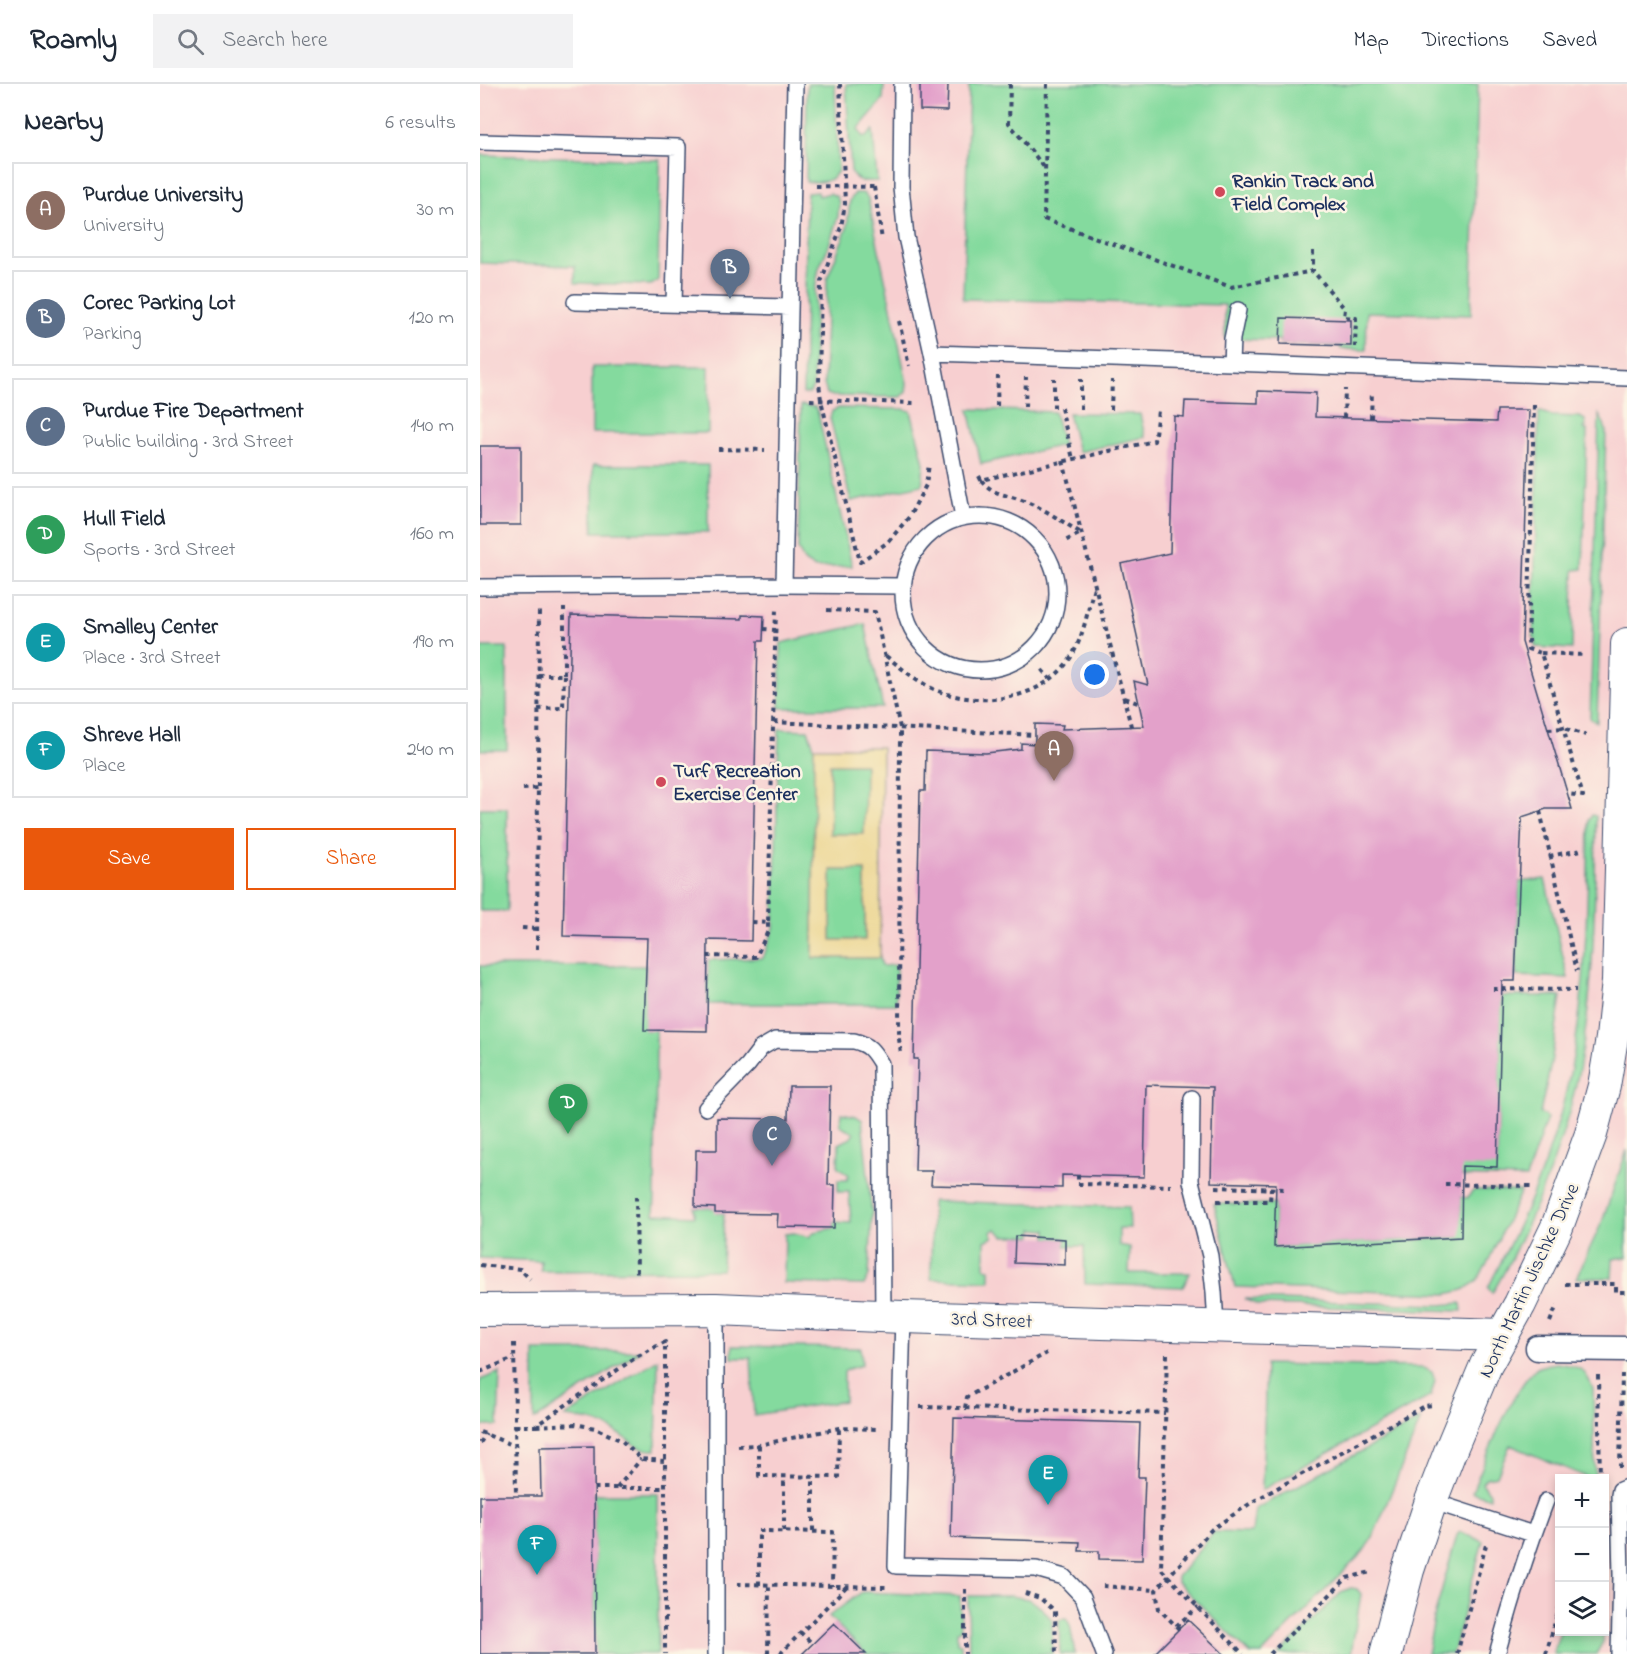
<!DOCTYPE html>
<meta charset="utf-8">
<style>
:root{--surface:#fff;--page:#f2f2f3;--text:#1f2937;--muted:#747a83;--line:#e0e1e3;--accent:#ea580c}
body{margin:0;font-family:"Indie Flower",sans-serif;background:var(--page);color:var(--text)}
.controls{position:absolute;right:18px;bottom:18px;display:grid;overflow:hidden;border-radius:0px;box-shadow:0 3px 9px #0003}
.controls button{width:54px;height:54px;display:grid;place-items:center;padding:0;border:0;border-bottom:2px solid var(--line);background:var(--surface);color:var(--text);font:30px sans-serif}
.you{position:absolute;left:615px;top:591px;width:21px;height:21px;margin:-15px;border:4px solid #fff;border-radius:50%;background:#1a73e8;box-shadow:0 0 0 9px #1a73e833}
.badge{display:grid;place-items:center;width:39px;height:39px;border-radius:50%;background:var(--accent);color:#fff;font-size:20px;font-weight:700}
.pin{position:absolute;translate:-50% -50px;filter:drop-shadow(0 2px 3px #0008)}
.pin::after{content:'';position:absolute;top:32px;width:21px;height:18px;background:inherit;clip-path:polygon(0 0,100% 0,50% 100%)}
.list{margin:0;padding:0;list-style:none}
h2{display:flex;justify-content:space-between;align-items:center;height:78px;margin:0;padding:0 24px;font-size:26px}
h2 small{font-size:20px;font-weight:400;color:var(--muted)}
.list li{display:grid;grid-template-columns:39px 1fr auto;gap:18px;align-items:center;box-sizing:border-box;height:96px;margin:0 12px 12px;padding:0 12px;border:2px solid var(--line);border-radius:0px}
.list b{display:block;font-size:22px;white-space:nowrap}
.list p{margin:0;font-size:20px;white-space:nowrap;color:var(--muted)}
.list em{font-size:20px;font-style:normal;color:var(--muted)}
.actions{display:flex;gap:12px;padding:18px 24px}
.actions a{flex:1;padding:14px 0;border:2px solid var(--accent);border-radius:0px;text-align:center;font-size:21px;color:var(--accent)}
.actions .main{background:var(--accent);color:#fff}
.icon{flex:none;width:33px;height:33px;fill:none;stroke:currentColor;stroke-width:2;stroke-linecap:round;stroke-linejoin:round}
.map{position:relative;flex:none;width:1147px;height:1570px;overflow:hidden}
header{display:flex;align-items:center;gap:36px;box-sizing:border-box;height:84px;padding:0 30px;background:var(--surface);border-bottom:2px solid var(--line)}
header strong{font-size:28px}
nav{display:flex;gap:33px;margin-inline-start:auto;font-size:21px}
.search{width:420px;height:54px;background:var(--page);display:flex;align-items:center;gap:15px;box-sizing:border-box;padding:0 21px;border-radius:0px;color:var(--muted);font-size:22px}
main{display:flex}
aside{flex:1;background:var(--surface)}
.map>svg:first-child{display:block}
.built{fill:#f7cfd0;fill-rule:evenodd}
.green{fill:#84da9e;stroke:#50847e;stroke-width:1.5}
.sand{fill:#eeda9e;stroke:#84847e;stroke-width:1.5;fill-rule:evenodd}
.building{fill:#e3a1ca}
.lines{fill:none;stroke-linecap:round;stroke-linejoin:round}
.service-casing{stroke:#3b4a6d;stroke-width:18}
.pedestrian-casing{stroke:#3b4a6d;stroke-width:27}
.minor-casing{stroke:#3b4a6d;stroke-width:34}
.path{stroke:#3b4a6d;stroke-width:4;stroke-dasharray:4.5 4.5;stroke-linecap:butt}
.service{stroke:#fff;stroke-width:15}
.pedestrian{stroke:#fff;stroke-width:24}
.minor{stroke:#fff;stroke-width:32}
.poi-dot{fill:#d1495b;stroke:#fcf5e5;stroke-width:2}
.labels{text-anchor:middle;stroke-width:5;stroke-linejoin:round;paint-order:stroke}
.poi-label{font-size:20px;font-weight:bold;fill:#1b2f5e;stroke:#fcf5e5;text-anchor:start}
.street-label{font-size:20px;fill:#1b2f5e;stroke:#fcf5e5}
</style>
<header>
<strong>Roamly</strong>
<div class="search"><svg class="icon" aria-label="search" viewBox="0 0 24 24"><circle cx="10" cy="10" r="6"/><path d="M15 15l6 6"/></svg>Search here</div>
<nav><a>Map</a><a>Directions</a><a>Saved</a></nav>
</header>
<main>
<aside>
<h2>Nearby<small>6 results</small></h2>
<ul class="list">
<li><span class="badge" style="background:#8d6e63">A</span><div><b>Purdue University</b><p>University</p></div><em>30 m</em></li>
<li><span class="badge" style="background:#5c6f8a">B</span><div><b>Corec Parking Lot</b><p>Parking</p></div><em>120 m</em></li>
<li><span class="badge" style="background:#5c6f8a">C</span><div><b>Purdue Fire Department</b><p>Public building · 3rd Street</p></div><em>140 m</em></li>
<li><span class="badge" style="background:#2e9e5b">D</span><div><b>Hull Field</b><p>Sports · 3rd Street</p></div><em>160 m</em></li>
<li><span class="badge" style="background:#0f9aa8">E</span><div><b>Smalley Center</b><p>Place · 3rd Street</p></div><em>190 m</em></li>
<li><span class="badge" style="background:#0f9aa8">F</span><div><b>Shreve Hall</b><p>Place</p></div><em>240 m</em></li>
</ul>
<div class="actions"><a class="main">Save</a><a>Share</a></div>
</aside>
<div class="map">
<svg width="1147" height="1570" viewBox="0 0 1147 1570">
<rect width="100%" height="100%" fill="#fcf5e5"/>
<filter id="ink" filterUnits="userSpaceOnUse"><feTurbulence type="fractalNoise" baseFrequency=".0167" numOctaves="2"/><feDisplacementMap in="SourceGraphic" scale="12" xChannelSelector="R" yChannelSelector="G"/><feConvolveMatrix kernelMatrix="1 2 1 2 8 2 1 2 1" color-interpolation-filters="sRGB"/></filter>
<filter id="wash" filterUnits="userSpaceOnUse"><feTurbulence type="fractalNoise" baseFrequency=".008" numOctaves="4" result="noise"/><feDisplacementMap in="SourceGraphic" scale="24" xChannelSelector="R" yChannelSelector="G"/><feGaussianBlur stdDeviation="1.35" result="paint"/><feColorMatrix in="noise" values="0 0 0 0 0 0 0 0 0 0 0 0 0 0 0 0 0 1.4 0 .05"/><feComposite in="paint" operator="in"/></filter>
<g filter="url(#wash)">
<rect width="100%" height="100%" fill="#efe3c4"/>
<path class="built" d="M0,0H1147V1570H0ZM1080,1394H1124V1548H1080Z"/>
<path class="green" d="M327,0H355L358,87C350,100 339,98 326,98Z
M366,0H404L403,16L378,45L383,53H386L393,46L397,97C384,97 378,100 371,88Z
M489,0H998L991,231L887,228L886,266L861,265L860,262L800,260V256L745,255V221L483,215Z
M0,71L180,76L178,197L171,201L95,199V182L0,179Z
M338,108L339,112L350,109L357,113L359,119L358,132L349,161L339,184L335,205L333,303L330,309L323,310L327,109Z
M375,109H383L388,114L427,299L426,308L420,313L353,312L347,310L344,300L347,195L367,144L370,116Z
M112,283H229L228,349H112Z
M321,321L335,323L338,329L372,482L335,484L324,477L318,465Z
M359,324L424,325L431,327L444,379L442,401L371,417L350,334L352,327Z
M489,325L574,328L583,361L501,380Z
M1059,327L1072,332L1100,333L1105,336L1106,343L1104,344L1105,346H1107L1103,485L1094,486L1092,565L1055,563V553H1053Z
M588,329L660,330L665,353L598,368Z
M1119,331L1124,340L1126,346L1117,638L1110,635Z
M113,381H228V448H113Z
M385,540L403,624H300L301,559Z
M0,563H27V666H0Z
M299,645L328,646L334,663L333,874H400L402,882L416,881V920H227L228,876L283,874L294,844Z
M350,680H385V750H350Z
M0,724H27V827H0Z
M1112,731L1116,732C1115,809 1115,887 1103,963C1094,1024 1073,1085 1047,1141C1036,1164 1026,1188 1012,1209L1008,1204C1036,1148 1064,1092 1080,1031C1107,934 1107,835 1109,736Z
M351,786H385V856H351Z
M1065,795L1088,894L1036,892L1039,798Z
M0,882H166L165,946H176L175,1112L174,1130L215,1132V1123L235,1124L236,1129H244L242,1186L61,1187V1177L0,1174Z
M1021,912H1081L1071,980L1060,1029L1067,1034L1046,1094L966,1092V1081L1017,1082Z
M361,1029L376,1032L382,1036L392,1130L389,1191L384,1201L304,1199L305,1150L314,1149L329,1153L334,1148L354,1144V1138L371,1139L369,1108H358V1096H367L369,1091L358,1083L359,1060L371,1054L374,1049L360,1041Z
M1147,1066V1159L1146,1163L1147,1173L1133,1175L1132,1194H1096L1122,1138Z
M994,1106L1041,1107L1006,1182L996,1198L983,1206L967,1210L755,1203L734,1120H795V1163L980,1153L981,1113L987,1114Z
M452,1117L649,1123L650,1144H639V1161L650,1163L649,1189H710L703,1203L605,1200L604,1162H585V1155L567,1154V1146L553,1145V1152H524L516,1145L511,1148L513,1153L505,1157V1184L510,1185V1197L451,1195Z
M764,1215L961,1221L981,1219L982,1227L778,1221Z
M252,1262L381,1264L382,1281L368,1285L364,1288V1317L274,1331L271,1274H252Z
M54,1267H160L58,1334L54,1335Z
M178,1275L176,1366C155,1367 150,1355 133,1346C118,1337 102,1335 85,1333Z
M1077,1279C1099,1283 1104,1282 1113,1305L1115,1394H1109L1030,1361L1017,1392L1006,1394L1002,1399L1010,1409V1414L992,1408C1004,1380 1034,1297 1059,1283C1064,1281 1072,1280 1077,1279Z
M786,1280L942,1283L952,1288L955,1297L951,1312L782,1406Z
M20,1288L18,1342H2L0,1341V1296Z
M941,1335L893,1453L883,1468L782,1570H770L697,1498V1493L734,1448L772,1449L775,1425Z
M114,1410H178V1570H115Z
M980,1448L1003,1457L972,1570H947L955,1530L977,1451Z
M871,1504L877,1505L881,1510L871,1570H799L863,1507Z
M382,1508L480,1512L481,1546L477,1547V1559L481,1560V1570H386L349,1532Z
M488,1512H530L548,1515L560,1522L572,1536V1570H489Z
M586,1534L590,1541L595,1570H580L579,1536Z
M1080,1548H1123V1558L1116,1570H1073Z"/>
<path class="sand" d="M334,663H402L400,874H333ZM350,680H385L384,750H350ZM351,786H385V856H351Z"/>
<g id="blocks">
<path class="building" d="M440,0H468L467,27L440,26Z
M801,234L871,236V262L800,260Z
M778,307L836,309L835,333L1016,338L1017,326H1049L1042,558L1092,725H1066L1042,733L1035,897H1022L1017,1083L982,1082L981,1153L794,1163L796,1100L731,1098L733,1003L666,1001L664,1093L582,1091V1104L451,1101L452,1087H435L438,975H434L440,707H445L446,667L506,669L541,665V659L555,660V640L583,641L582,645L664,642L654,597L668,601L641,480L690,469L694,332L704,333L705,317L778,319Z
M0,362H41V441H0Z
M91,531L262,535V531L284,532L283,557H278L271,857L228,856L227,947L164,946L167,854L83,852Z
M309,1002H350L348,1101H355L354,1144L297,1143L298,1130L235,1129V1124L215,1123L216,1066H237V1034L308,1035Z
M535,1152L585,1155V1181L534,1179Z
M474,1334L660,1339L658,1393H665L662,1476L619,1475V1467H599L600,1458L471,1454Z
M114,1362L115,1570H0V1412H61L60,1363Z
M708,1536L744,1570H674Z
M354,1539L386,1570H322Z"/>
</g>
</g>
<g filter="url(#ink)">
<use href="#blocks" fill-opacity="0" stroke="#3b4a6d" stroke-width="1.5"/>
<g class="lines">
<defs>
<path id="service" d="M422,0L421,103L426,153L452,269L483,433
M0,58L198,63L194,220
M95,218L310,223
M452,269L751,279L1147,294
M751,279L752,255L758,226
M423 509a77 77 0 1 1 154 0a77 77 0 1 1-154 0Z
M304,501L315,0
M0,503L304,501L422,502
M712,1014L711,1097L730,1172L734,1208L736,1242
M226,1024L268,981L281,964L295,956L374,957C390,961 393,967 401,980L403,1232
M236,1225V1570
M423,1233L416,1482L556,1485L584,1493L603,1513L624,1570
M951,1417L1053,1450
M1017,1570C1031,1518 1047,1467 1066,1417
M1139,1570L1141,1491L1139,1411L1140,1406L1147,1403"/>
<path id="pedestrian" d="M1058,1264L1147,1265"/>
<path id="minor" d="M0,1226L236,1225L423,1233L1023,1251
M906,1570L928,1486L951,1417L971,1365L1006,1281L1040,1220L1077,1143L1111,1050L1124,1002L1132,954L1138,897L1147,560"/>
</defs>
<use href="#service" class="service-casing"/>
<use href="#pedestrian" class="pedestrian-casing"/>
<use href="#minor" class="minor-casing"/>
<path class="path" d="M360,0L365,120L361,143L341,198L339,299L341,316L380,478L408,458L429,433L446,401L449,380
M530,0L529,39L564,83
M567,0L564,135L751,203L833,187L865,225L864,233L876,234L875,263
M335,102L396,103
M394,103L402,156
M833,167V187
M419,237L429,282
M330,316L437,319
M1054,321L1048,565L1061,569L1103,712L1088,710
M517,322L518,292
M545,323L546,293
M574,324V294
M581,324L593,375
M601,325V295
M631,326L632,296
M864,334L865,305
M891,334L892,307
M238,365L285,366
M583,377L652,646
M499,392L501,396L674,357L678,327
M501,396C515,413 528,410 547,418C566,426 583,438 601,449L583,458
M347,526L395,528L420,644L419,955L421,969
M283,545L296,546
M1061,569L1105,571
M406,572C424,586 442,602 464,609C505,622 558,616 586,580C603,559 607,528 614,503
M562,586L570,595
M58,591H84V524
M645,614L660,620
M58,625L83,624L84,591
M294,638L555,651
M1068,645L1083,644L1106,651
M567,660V651
M43,705L58,704
M1060,727L1097,887
M1069,772L1102,766
M272,838L288,839L296,524
M42,844L57,845
M57,865L59,524
M227,872L276,873L288,847V839
M1013,905L1096,906
M598,1091V1100L691,1102
M965,1100L1051,1102
M736,1103L804,1105
M156,1112L157,1192
M737,1117H790L791,1104
M0,1181L40,1185L50,1195
M1085,1200H1136V1208H1147
M1070,1238L1077,1221
M34,1259L36,1412
M687,1270L681,1485L763,1570
M0,1288L34,1274
M1118,1291L1120,1394
M440,1323L685,1329
M485,1324L487,1313L567,1269
M35,1342H55L158,1272L185,1258V1570
M56,1342L95,1340L115,1344L142,1357L161,1375L184,1377
M0,1348L35,1362
M0,1359L6,1350
M279,1361V1392L358,1393L359,1344
M258,1362L279,1361L359,1344L398,1345
M1140,1384L1142,1290
M114,1404H185
M137,1404L161,1375
M304,1447V1392
M333,1447V1392
M257,1500L406,1503
M279,1501V1447L353,1448L352,1502
M623,1502L676,1506
M485,1505V1570
M545,1509L560,1514L575,1527L576,1570
M696,1542L718,1523
M699,1545L679,1525L676,1506L732,1445L774,1417L944,1322L953,1321
M320,1548L333,1560
M288,1570L289,1501
M300,1570L367,1502
M790,1570L867,1494L891,1488
M977,1570L1007,1457
M1066,1570L1080,1520"/>
<use href="#service" class="service"/>
<use href="#pedestrian" class="pedestrian"/>
<use href="#minor" class="minor"/>
</g>
</g>
<g class="poi-dot">
<circle cx="740" cy="108" r="6"/>
<circle cx="181" cy="698" r="6"/>
</g>
<g class="labels">
<g class="poi-label">
<text x="752" y="103">Rankin Track and<tspan x="752" dy="23">Field Complex</tspan></text>
<text x="193" y="693">Turf Recreation<tspan x="193" dy="23">Exercise Center</tspan></text>
</g>
<g class="street-label">
<text transform="translate(1048 1196) rotate(-65)" y="7">North Martin Jischke Drive</text>
<text transform="translate(512 1235) rotate(2)" y="7">3rd Street</text>
</g>
</g>
</svg>
<div class="controls">
<button>+</button>
<button>−</button>
<button><svg class="icon" aria-label="layers" viewBox="0 0 24 24"><path d="M12 4l9 5-9 5-9-5zM3 14l9 5 9-5"/></svg></button>
</div>
<div class="you"></div>
<div class="pin badge" style="left:574px;top:697px;background:#8d6e63">A</div>
<div class="pin badge" style="left:250px;top:215px;background:#5c6f8a">B</div>
<div class="pin badge" style="left:292px;top:1082px;background:#5c6f8a">C</div>
<div class="pin badge" style="left:88px;top:1050px;background:#2e9e5b">D</div>
<div class="pin badge" style="left:568px;top:1421px;background:#0f9aa8">E</div>
<div class="pin badge" style="left:57px;top:1491px;background:#0f9aa8">F</div>
</div>
</main>
